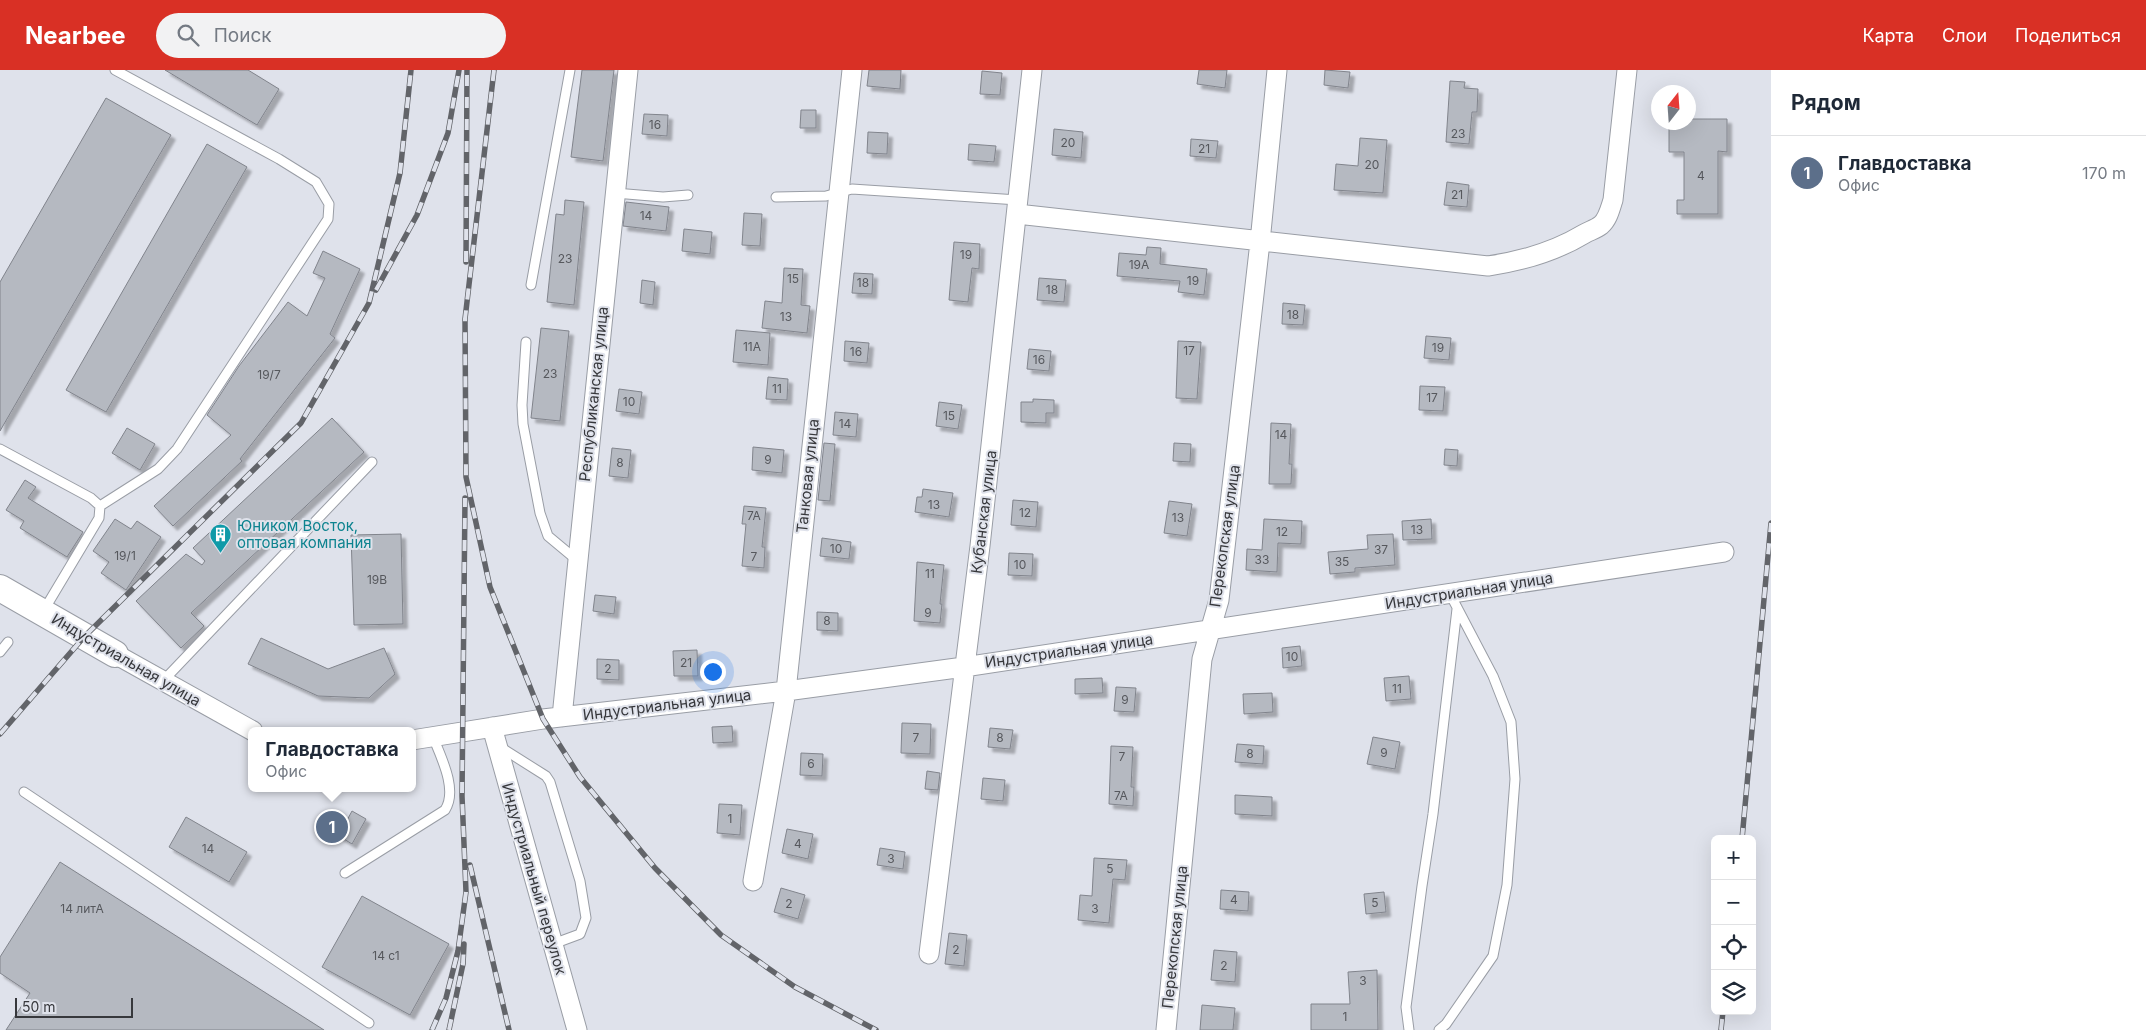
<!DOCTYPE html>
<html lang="ru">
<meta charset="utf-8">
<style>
:root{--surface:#fff;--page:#f2f2f3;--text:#1f2937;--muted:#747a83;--line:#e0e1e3;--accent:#d93025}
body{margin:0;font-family:Inter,sans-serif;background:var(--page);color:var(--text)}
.controls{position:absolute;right:15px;bottom:15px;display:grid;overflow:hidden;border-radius:8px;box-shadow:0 5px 20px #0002}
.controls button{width:45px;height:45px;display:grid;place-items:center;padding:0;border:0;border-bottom:1px solid var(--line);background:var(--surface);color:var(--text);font:25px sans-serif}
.compass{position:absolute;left:1651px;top:15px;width:45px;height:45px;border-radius:50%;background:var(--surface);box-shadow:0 5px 20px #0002;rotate:17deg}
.scale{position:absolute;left:15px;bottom:12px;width:118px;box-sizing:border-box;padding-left:5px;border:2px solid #37383c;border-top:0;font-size:14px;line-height:18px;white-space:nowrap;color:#37383c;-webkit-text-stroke:4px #dfe2eb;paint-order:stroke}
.you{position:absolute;left:712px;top:601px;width:18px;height:18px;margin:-12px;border:4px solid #fff;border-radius:50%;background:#1a73e8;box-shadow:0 0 0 8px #1a73e833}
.badge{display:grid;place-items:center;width:32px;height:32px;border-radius:50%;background:var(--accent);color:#fff;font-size:16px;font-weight:700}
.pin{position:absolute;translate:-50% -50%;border:2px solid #fff;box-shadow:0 1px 5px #0006}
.popup{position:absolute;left:248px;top:657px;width:168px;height:65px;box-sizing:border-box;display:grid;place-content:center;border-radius:8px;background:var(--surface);filter:drop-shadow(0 1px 4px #0005);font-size:16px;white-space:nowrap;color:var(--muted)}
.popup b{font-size:19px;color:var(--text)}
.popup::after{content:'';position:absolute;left:50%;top:100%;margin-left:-10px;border:10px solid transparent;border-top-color:var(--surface)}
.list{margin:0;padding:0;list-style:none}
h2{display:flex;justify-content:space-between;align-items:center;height:65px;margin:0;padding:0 20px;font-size:21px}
h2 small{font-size:16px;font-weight:400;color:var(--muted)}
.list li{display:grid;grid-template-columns:32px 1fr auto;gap:15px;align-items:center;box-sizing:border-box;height:75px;padding:0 20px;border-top:1px solid var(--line)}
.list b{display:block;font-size:19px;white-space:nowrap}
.list p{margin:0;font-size:16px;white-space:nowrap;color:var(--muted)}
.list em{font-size:16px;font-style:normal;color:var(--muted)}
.icon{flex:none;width:28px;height:28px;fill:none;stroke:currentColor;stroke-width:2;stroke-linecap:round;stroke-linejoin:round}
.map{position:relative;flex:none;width:1771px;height:960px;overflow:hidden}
header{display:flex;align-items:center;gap:30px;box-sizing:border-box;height:70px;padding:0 25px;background:var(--accent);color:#fff}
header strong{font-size:24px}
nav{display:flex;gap:28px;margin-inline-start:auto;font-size:18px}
.search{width:350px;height:45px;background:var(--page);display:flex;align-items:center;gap:12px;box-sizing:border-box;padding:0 18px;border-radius:28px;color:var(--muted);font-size:19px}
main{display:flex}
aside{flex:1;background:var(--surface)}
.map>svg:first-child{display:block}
.building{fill:#b5b9c1;stroke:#81848c;filter:url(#shadow)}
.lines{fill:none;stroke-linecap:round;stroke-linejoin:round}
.lane-casing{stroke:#999da5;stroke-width:11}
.street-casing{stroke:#999da5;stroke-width:21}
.secondary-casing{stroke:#999da5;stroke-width:28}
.lane{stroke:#fff;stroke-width:9}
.street{stroke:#fff;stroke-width:19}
.secondary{stroke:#fff;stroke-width:26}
.rail-casing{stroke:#626469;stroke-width:5.5}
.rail{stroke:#dfe2eb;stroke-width:4;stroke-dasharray:11;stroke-linecap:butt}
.labels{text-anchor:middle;stroke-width:4;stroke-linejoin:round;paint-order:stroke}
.number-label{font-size:12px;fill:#56585d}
.street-label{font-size:15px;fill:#37383c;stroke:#dfe2eb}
.culture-label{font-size:15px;fill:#0d838f;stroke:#dfe2eb;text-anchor:start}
</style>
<header>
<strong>Nearbee</strong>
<div class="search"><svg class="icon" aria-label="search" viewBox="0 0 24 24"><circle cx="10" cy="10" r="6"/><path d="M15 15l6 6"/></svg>Поиск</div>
<nav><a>Карта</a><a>Слои</a><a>Поделиться</a></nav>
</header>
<main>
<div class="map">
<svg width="1771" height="960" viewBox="0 0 1771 960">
<defs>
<filter id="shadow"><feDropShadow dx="4.5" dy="4.5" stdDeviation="1" flood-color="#0004"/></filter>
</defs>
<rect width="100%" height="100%" fill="#dfe2eb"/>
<path class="building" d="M165,0H248L279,19L257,55Z
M582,0H614L603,91L571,87Z
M869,0H901L900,19L867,16Z
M1199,0H1227L1225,18L1197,14Z
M1325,0L1350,2L1348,18L1324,15Z
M982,1L1002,3L1000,25L980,24Z
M1450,11L1465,12L1464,18L1478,19L1477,42H1472L1469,74L1446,72Z
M106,28L171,65L0,361V212Z
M801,40H816V58H800Z
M644,44L668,45L667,66L642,64Z
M1688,49H1727V82L1718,81V144H1677V130H1684V82H1669V52H1688Z
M1054,59L1083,62L1081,88L1052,85Z
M868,62L888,63L887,84L867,83Z
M1360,68L1387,70L1383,123L1334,120L1336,94L1358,96Z
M1191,69L1218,71L1216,88L1190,86Z
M207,74L247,97L106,342L66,320Z
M969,74L996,76L994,92L968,90Z
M1447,112L1469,115L1467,137L1444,135Z
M565,130L584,132L574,235L547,232L556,144L564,145Z
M626,132L669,137L666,161L623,156Z
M744,143L762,144L760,176L742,175Z
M684,159L712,162L710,184L682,181Z
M954,172L980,174L979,199L972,198L968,232L949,230Z
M1147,177L1161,178L1160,194L1207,199L1204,225L1178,222L1180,211L1117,206L1119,183L1146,185Z
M323,181L360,199L330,264L335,268L240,389L242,391L173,456L154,436L231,365L207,345L239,296L288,232L307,246L325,208L313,203Z
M784,198L803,199L801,235L810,236L807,263L762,258L765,231L782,233Z
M854,203L873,204L872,224L852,223Z
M1039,208L1066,210L1064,232L1037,230Z
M642,210L655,212L653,235L640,233Z
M1283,233L1305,235L1303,255L1282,254Z
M541,258L569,261L560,351L531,348Z
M736,260L770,263L768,295L733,292Z
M1426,266L1451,268L1449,290L1424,288Z
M845,271L869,273L867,293L844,291Z
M1178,271L1201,272L1197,329L1176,328Z
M1029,279L1051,281L1049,301L1027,299Z
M768,307L788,309L787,330L766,329Z
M1420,316L1445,317L1443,341L1419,340Z
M619,319L642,322L639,344L616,341Z
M1033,329L1054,330V343H1046V353L1021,352V332H1033Z
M939,332L962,335L958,359L936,356Z
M835,342L858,344L856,367L833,365Z
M332,348L364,382L191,543L204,556L181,578L136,531L186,484L202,495L205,491L193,478Z
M1271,353L1291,354L1289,394H1292L1291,414H1269Z
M127,358L155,374L140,400L112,383Z
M824,373L835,374L830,431L818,430Z
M1174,373L1191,374L1190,392L1173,391Z
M753,377L784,380L782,403L752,400Z
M612,378L631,380L628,408L609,406Z
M1445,379L1458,380L1457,396L1444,395Z
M25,410L36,417L28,428L83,462L67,487L20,458L24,451L6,440Z
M923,419L953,423L949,447L915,442L917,427H922Z
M1013,430L1038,432L1036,457L1011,455Z
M1169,431L1192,434L1187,466L1164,463Z
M744,436L766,438L762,477H765L764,498L742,496L746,454H742Z
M115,449L131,459L137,451L161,467L126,520L101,503L109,492L93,481Z
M1264,449L1302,451L1301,474L1278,473L1277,502L1246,500L1247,479L1262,480Z
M1431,449L1432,469L1403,470L1402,451Z
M401,464L403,554L354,555L351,465Z
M1393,464L1395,495L1355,498V502L1330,504L1328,482L1368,479L1367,465Z
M822,468L851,472L849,489L820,486Z
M1009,483L1033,484L1032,506L1008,505Z
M917,492L944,495L940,534H942L940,553L914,551Z
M595,525L616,527L614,544L593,541Z
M817,542L838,543V561L817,560Z
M261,568L328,599L384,578L395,604L369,628L318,626L248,594Z
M1300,576L1302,596L1283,598L1282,578Z
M697,580L698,606H674L673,581Z
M597,589L619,590V610L597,609Z
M1409,606L1411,629L1386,631L1384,608Z
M1102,608L1103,623L1075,624V609Z
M1116,617L1136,618L1134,642L1114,641Z
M1272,623L1273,642L1244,644L1243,624Z
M902,653L931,654L930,684L901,683Z
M732,656L733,672L713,673L712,657Z
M990,658L1013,660L1010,679L988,677Z
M1373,667L1400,672L1395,699L1367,694Z
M1237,674L1264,676L1263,694L1235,692Z
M1111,676L1133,677L1131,717H1134L1133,736L1109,734Z
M801,683L823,684L822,706L800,705Z
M927,701L940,703L938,720L925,719Z
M983,708L1005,710L1003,731L981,729Z
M1235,725L1272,727V746L1235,744Z
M719,734L742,735L740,765L717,763Z
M352,741L366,749L352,774L326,758L334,745L346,752Z
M186,747L247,782L229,812L169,777Z
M787,759L813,764L808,789L782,783Z
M880,778L905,782L903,799L877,795Z
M1094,788L1127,790L1125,810L1113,809L1109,853L1078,850L1080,825L1092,826Z
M60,792L324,960H6L30,923L0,903V887Z
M781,818L805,825L798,849L774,842Z
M1221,820L1249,822L1248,841L1220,839Z
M1384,822L1386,842L1366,844L1364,824Z
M362,826L449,874L410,945L322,897Z
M949,863L967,865L964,896L945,894Z
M1214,880L1237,882L1235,912L1211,910Z
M1377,900L1378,960H1311V934H1350L1348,902Z
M1202,935L1235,938L1233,960H1200Z"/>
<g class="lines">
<defs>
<path id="lane" d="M615,123L663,127L688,125
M776,127L826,126L852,119L1018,130
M531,215L570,0
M526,272L522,335L523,354L540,443L548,466L578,491
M0,379L91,428L100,436L99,448L44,540
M100,436L158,399L177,379L328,149L329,134L316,112L279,89L115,0
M0,582L8,572
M163,611L372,392
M500,677L546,706L550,712L580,811L586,848L580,864L553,874
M24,722L369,953
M345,803L445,740C458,720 441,687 433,667
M1409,960L1406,937L1422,816L1433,744L1457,539
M1439,960L1446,954L1493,886L1507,815L1515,709L1511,652L1493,606L1450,524"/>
<path id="street" d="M1017,144L1488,196C1523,191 1554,182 1584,164C1589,161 1596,159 1601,155C1608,149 1610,139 1613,130L1627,0
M115,584L253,661
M562,647L628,0
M492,657L577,960
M412,670L543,649L786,621L964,597L1724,482
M753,811L786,621L852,0
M929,884L980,476L1032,0
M1166,960L1202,589L1219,530L1260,172L1277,0"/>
<path id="secondary" d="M0,518L115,584"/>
</defs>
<use href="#lane" class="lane-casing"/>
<use href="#street" class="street-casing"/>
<use href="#secondary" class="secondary-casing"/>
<use href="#lane" class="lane"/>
<use href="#street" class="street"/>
<use href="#secondary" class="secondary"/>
<defs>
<path id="rail" d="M494,0L465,249L466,407L490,517L543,649L580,707L655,798L721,865L795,917L876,960
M466,192L467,0
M376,220L417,145L448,63L459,0
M0,664L84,567L301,353L369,233L400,103L411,0
M1742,769L1771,453
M470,795L509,960
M432,960L446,928L458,881L466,822L462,726L465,428
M449,960L463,894L464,874
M1721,960L1723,941"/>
</defs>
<use href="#rail" class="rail-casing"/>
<use href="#rail" class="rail"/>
</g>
<defs>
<symbol id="building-pin" viewBox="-11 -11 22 30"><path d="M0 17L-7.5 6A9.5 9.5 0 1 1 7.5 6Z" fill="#0f9aa8" stroke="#dfe2eb"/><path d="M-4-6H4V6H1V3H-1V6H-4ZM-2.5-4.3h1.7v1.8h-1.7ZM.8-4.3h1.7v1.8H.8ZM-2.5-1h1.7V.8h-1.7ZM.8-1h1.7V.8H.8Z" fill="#fff"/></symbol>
</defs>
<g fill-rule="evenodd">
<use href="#building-pin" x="208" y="452" width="25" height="34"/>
</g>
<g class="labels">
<g class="number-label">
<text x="655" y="59">16</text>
<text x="1458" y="68">23</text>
<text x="1068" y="77">20</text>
<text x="1204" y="83">21</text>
<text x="1372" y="99">20</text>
<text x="1701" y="110">4</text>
<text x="1457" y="129">21</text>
<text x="646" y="150">14</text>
<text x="966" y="189">19</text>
<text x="565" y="193">23</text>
<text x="1139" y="199">19А</text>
<text x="793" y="213">15</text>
<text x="1193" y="215">19</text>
<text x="863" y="217">18</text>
<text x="1052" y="224">18</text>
<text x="1293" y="249">18</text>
<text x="786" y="251">13</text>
<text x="752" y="281">11А</text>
<text x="1438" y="282">19</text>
<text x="1189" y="285">17</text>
<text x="856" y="286">16</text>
<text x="1039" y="294">16</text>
<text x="550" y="308">23</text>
<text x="269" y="309">19/7</text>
<text x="777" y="323">11</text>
<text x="1432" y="332">17</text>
<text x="629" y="336">10</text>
<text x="949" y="350">15</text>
<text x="845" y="358">14</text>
<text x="1281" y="369">14</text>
<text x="768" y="394">9</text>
<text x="620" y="397">8</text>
<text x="934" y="439">13</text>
<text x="1025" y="447">12</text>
<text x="754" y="450">7А</text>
<text x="1178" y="452">13</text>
<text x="1417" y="464">13</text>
<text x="1282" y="466">12</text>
<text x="836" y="483">10</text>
<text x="1381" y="484">37</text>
<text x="125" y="490">19/1</text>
<text x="754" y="491">7</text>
<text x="1262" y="494">33</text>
<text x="1342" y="496">35</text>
<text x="1020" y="499">10</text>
<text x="930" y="508">11</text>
<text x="377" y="514">19В</text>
<text x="928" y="547">9</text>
<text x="827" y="555">8</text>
<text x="1292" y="591">10</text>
<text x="686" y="597">21</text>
<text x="608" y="603">2</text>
<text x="1397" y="623">11</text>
<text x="1125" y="634">9</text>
<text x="916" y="672">7</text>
<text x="1000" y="672">8</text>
<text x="1384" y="687">9</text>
<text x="1250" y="688">8</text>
<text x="1122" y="691">7</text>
<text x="811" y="698">6</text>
<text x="1121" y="730">7А</text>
<text x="730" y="753">1</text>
<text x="798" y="778">4</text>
<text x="208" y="783">14</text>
<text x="891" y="793">3</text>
<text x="1110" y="803">5</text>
<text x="1234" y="834">4</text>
<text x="1375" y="837">5</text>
<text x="789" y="838">2</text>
<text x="82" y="843">14 литА</text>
<text x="1095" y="843">3</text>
<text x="956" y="884">2</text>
<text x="386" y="890">14 с1</text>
<text x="1224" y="900">2</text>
<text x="1363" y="915">3</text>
<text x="1345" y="951">1</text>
</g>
<g class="street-label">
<text transform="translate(594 324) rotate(-84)" y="5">Республиканская улица</text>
<text transform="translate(808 406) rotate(-84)" y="5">Танковая улица</text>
<text transform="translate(984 442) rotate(-83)" y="5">Кубанская улица</text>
<text transform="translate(1225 466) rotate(-82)" y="5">Перекопская улица</text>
<text transform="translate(1469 521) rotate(-9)" y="5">Индустриальная улица</text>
<text transform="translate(1069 581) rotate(-8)" y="5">Индустриальная улица</text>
<text transform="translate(126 590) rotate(30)" y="5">Индустриальная улица</text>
<text transform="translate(667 635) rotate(-7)" y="5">Индустриальная улица</text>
<text transform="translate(534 809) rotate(74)" y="5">Индустриальный переулок</text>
<text transform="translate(1175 867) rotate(-84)" y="5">Перекопская улица</text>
</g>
<g class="culture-label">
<text x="237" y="461">Юником Восток,<tspan x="237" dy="17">оптовая компания</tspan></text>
</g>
</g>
</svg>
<div class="controls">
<button>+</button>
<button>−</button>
<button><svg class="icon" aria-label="locate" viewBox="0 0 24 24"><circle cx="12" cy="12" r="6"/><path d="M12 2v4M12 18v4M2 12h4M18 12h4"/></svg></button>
<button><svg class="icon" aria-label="layers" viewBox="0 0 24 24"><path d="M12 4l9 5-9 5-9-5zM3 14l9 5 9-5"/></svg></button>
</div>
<svg class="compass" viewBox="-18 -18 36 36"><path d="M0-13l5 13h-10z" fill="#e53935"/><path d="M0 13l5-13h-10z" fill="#747a83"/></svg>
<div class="scale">50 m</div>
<div class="you"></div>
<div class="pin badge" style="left:332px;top:757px;background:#5c6f8a">1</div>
<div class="popup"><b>Главдоставка</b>Офис</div>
</div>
<aside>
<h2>Рядом<small></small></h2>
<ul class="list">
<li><span class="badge" style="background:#5c6f8a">1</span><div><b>Главдоставка</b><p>Офис</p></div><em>170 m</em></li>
</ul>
</aside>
</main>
